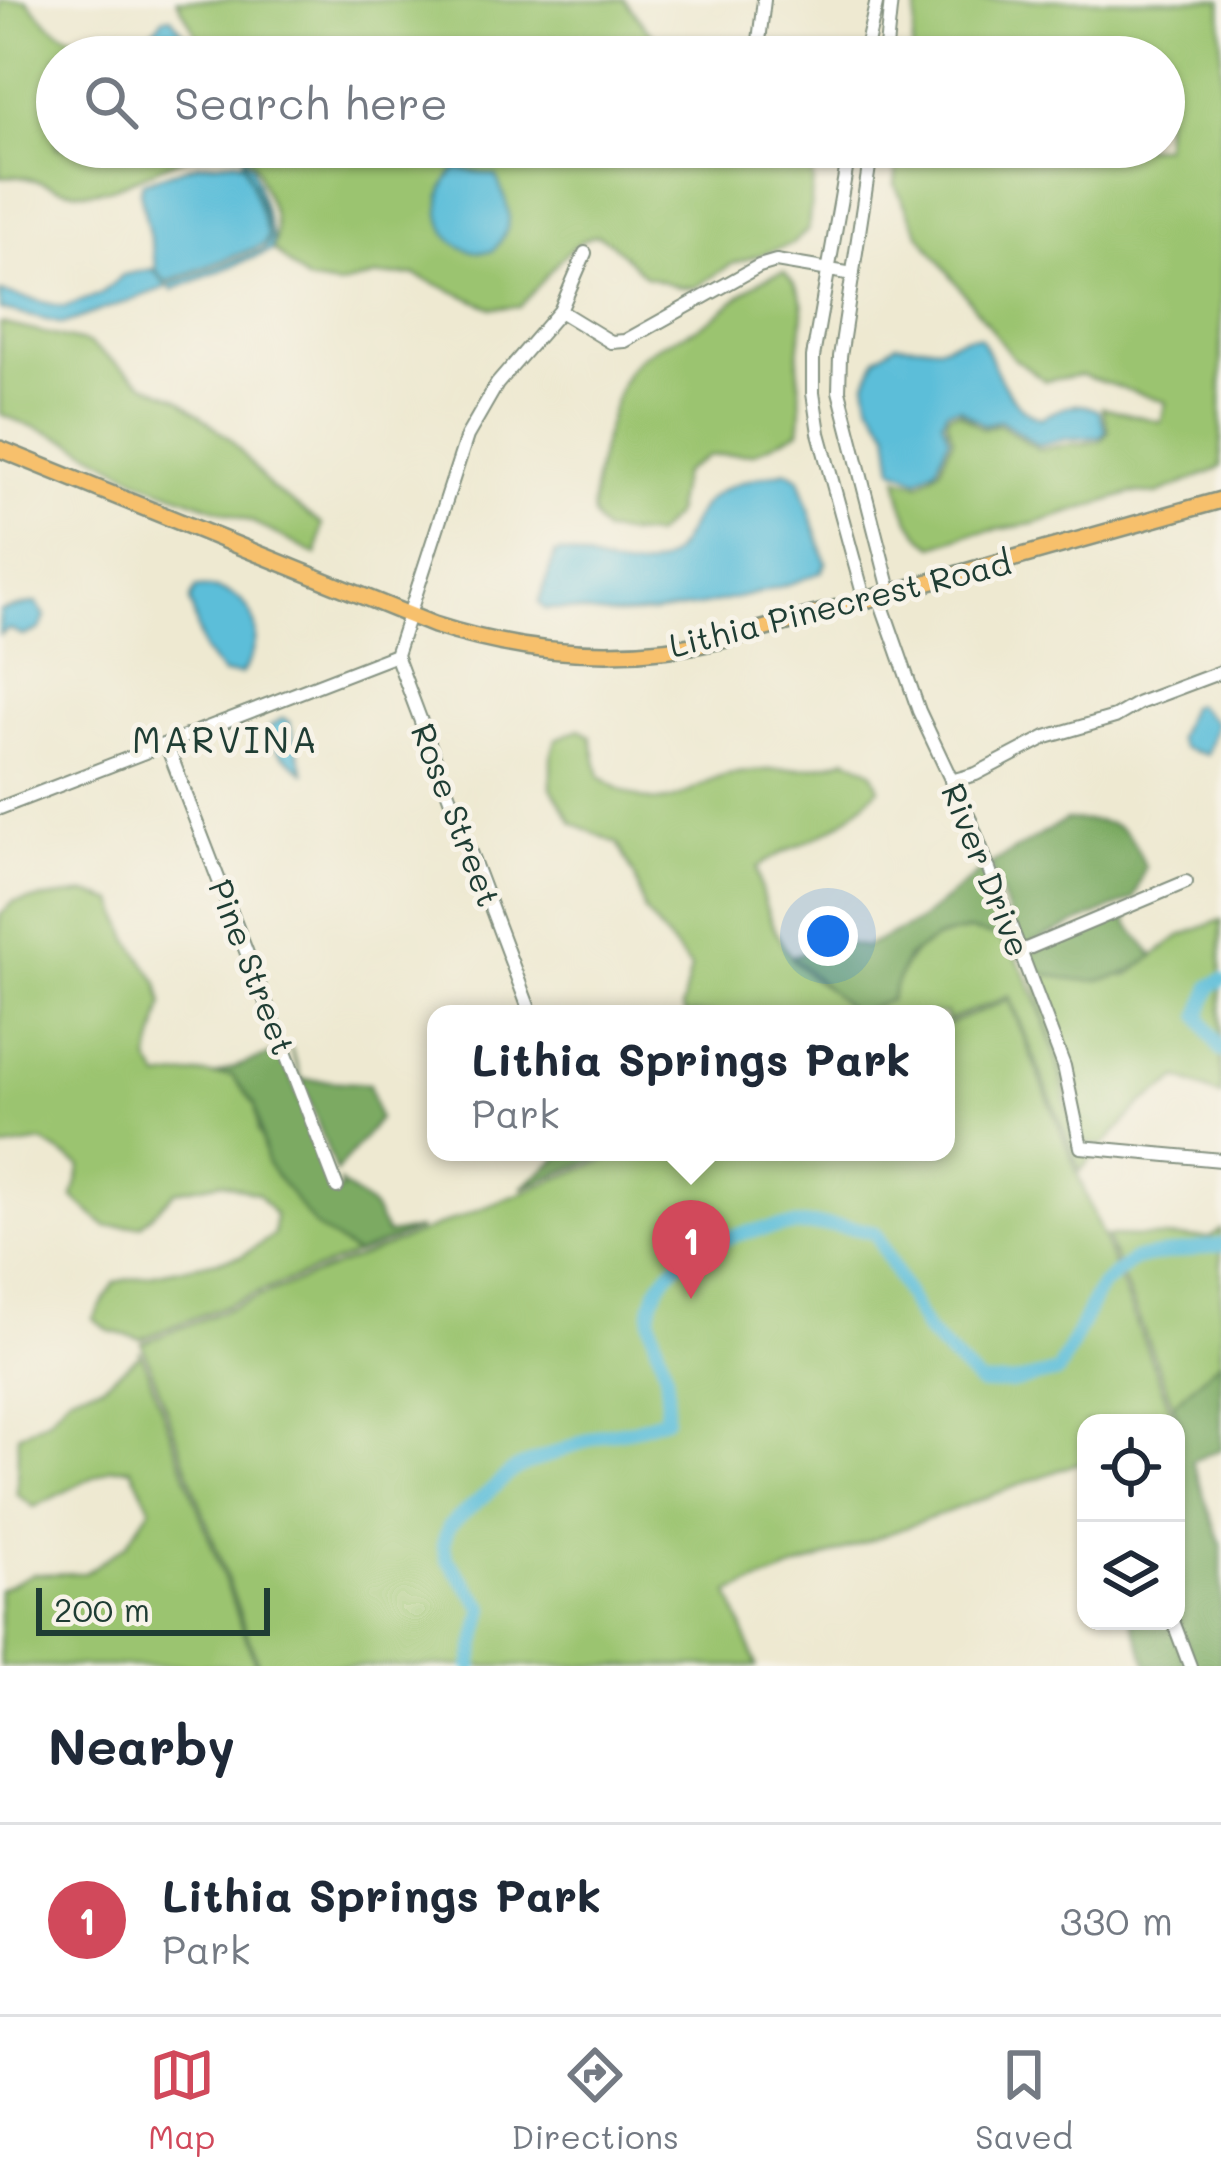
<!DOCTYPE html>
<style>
:root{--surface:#fff;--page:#f2f2f3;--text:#1f2937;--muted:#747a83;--line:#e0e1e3;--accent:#d1495b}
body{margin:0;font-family:Mali,sans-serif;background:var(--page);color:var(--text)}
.controls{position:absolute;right:36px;bottom:36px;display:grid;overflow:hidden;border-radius:24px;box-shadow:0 3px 9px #0004}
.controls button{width:108px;height:108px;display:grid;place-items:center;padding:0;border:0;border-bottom:3px solid var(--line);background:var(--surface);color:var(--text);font:60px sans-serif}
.scale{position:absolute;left:36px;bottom:30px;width:234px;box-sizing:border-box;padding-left:12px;border:6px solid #1f3d34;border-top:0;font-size:33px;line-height:42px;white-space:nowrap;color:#1f3d34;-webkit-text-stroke:9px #f7f3e8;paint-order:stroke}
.you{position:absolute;left:828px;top:936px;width:42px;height:42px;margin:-30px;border:9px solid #fff;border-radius:50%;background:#1a73e8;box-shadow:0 0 0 18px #1a73e833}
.badge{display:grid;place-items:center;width:78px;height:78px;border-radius:50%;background:var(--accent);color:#fff;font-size:39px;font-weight:700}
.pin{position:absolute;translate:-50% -99px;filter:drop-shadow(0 3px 6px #0008)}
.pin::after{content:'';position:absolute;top:63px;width:42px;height:36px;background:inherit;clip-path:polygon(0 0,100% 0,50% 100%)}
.popup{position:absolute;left:427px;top:1005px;width:528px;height:156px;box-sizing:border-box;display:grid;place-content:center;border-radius:24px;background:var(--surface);filter:drop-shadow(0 3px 9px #0005);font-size:39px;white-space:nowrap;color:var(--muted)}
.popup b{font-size:45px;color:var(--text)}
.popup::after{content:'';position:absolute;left:50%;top:100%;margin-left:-24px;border:24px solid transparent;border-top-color:var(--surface)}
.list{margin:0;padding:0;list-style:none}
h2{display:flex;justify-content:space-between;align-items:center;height:156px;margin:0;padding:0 48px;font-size:51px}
h2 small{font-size:39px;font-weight:400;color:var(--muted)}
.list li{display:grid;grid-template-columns:78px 1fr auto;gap:36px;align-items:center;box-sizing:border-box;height:192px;padding:0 48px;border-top:3px solid var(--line)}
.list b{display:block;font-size:45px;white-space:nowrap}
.list p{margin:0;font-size:39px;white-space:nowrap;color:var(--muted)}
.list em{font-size:39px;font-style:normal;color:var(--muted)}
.icon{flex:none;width:66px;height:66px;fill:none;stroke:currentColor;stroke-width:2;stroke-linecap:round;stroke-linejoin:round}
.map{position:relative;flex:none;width:1221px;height:1666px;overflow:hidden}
.search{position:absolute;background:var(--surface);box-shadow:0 3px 9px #0004;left:36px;right:36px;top:36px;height:132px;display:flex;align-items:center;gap:30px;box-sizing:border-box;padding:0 42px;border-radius:66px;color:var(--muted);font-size:45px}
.sheet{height:348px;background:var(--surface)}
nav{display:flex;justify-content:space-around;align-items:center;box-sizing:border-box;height:168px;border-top:3px solid var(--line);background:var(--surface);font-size:33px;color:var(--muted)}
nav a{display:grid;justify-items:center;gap:6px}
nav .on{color:var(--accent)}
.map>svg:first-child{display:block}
.green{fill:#9bc46f;stroke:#5d8052;stroke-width:3}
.forest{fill:#7caa62;stroke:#4e744b;stroke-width:3}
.water{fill:#5bbed9;stroke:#3d7e86;stroke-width:3}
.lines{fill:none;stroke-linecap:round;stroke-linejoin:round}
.river{stroke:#5bbed9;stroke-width:14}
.minor-casing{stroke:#869382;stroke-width:16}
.major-casing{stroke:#869382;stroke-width:20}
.minor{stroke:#fff;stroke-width:12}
.major{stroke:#f7c06c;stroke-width:15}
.labels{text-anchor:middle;stroke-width:10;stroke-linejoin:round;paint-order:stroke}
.street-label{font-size:33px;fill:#1f3d34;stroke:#f7f3e8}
.neighbourhood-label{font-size:36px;letter-spacing:3px;fill:#1f3d34;stroke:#f7f3e8}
</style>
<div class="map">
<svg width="1221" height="1666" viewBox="0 0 1221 1666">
<rect width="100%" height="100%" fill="#f7f3e8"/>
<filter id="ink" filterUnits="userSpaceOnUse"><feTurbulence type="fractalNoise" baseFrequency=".00833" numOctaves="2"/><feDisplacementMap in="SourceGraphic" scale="24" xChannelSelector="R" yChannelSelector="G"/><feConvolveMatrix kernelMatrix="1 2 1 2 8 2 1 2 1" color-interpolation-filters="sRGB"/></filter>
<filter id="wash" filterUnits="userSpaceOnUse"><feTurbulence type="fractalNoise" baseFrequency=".004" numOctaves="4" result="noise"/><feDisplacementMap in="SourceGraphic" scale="48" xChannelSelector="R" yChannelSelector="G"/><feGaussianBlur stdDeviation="2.7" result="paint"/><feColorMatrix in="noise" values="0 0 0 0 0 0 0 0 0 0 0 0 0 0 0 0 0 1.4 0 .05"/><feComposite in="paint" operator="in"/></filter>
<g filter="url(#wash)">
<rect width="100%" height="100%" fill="#eee9d1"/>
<path class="green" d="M0,0H26C34,7 40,16 47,22C70,44 115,45 144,39L159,57H57V147H764L795,164L810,166L813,181L808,230L792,244L732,264L696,287H680L645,276L610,242L596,235C564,243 544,284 519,307L492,308L415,275L377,276L338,286L307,281L273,249C281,228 271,206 263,186C259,175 256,160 244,154C197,132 133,195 82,192C52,191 30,172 0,177Z
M177,0H624C643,21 653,43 678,57H209Z
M918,0H1221V466L1214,471L1157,494L1132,493L1033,524L969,534L934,546C911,531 900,505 898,478L920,483L939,470L953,438L946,420L949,414L959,412L983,429L999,424L1038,449L1101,441L1109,431L1102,407L1161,422L1166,402L1080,375L1046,381L1013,358L919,234L895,185L899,147H1164V57H911Z
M784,272C817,306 797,324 798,363C799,387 803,407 799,431L754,453L707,456L682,473L674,516L654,536L604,532C600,527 595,522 593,516C588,493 614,391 628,371C645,345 682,338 707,322C735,304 751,279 784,272Z
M0,323L88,343L144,384L178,398L231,440L270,487L322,525L317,555L252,522L148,484L70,441L0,414Z
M580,729L591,737L600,777C617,789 646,805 668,800C689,796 707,779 728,775C773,765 803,775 847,758L872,771L879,788C863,804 846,821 826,832C802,845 779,852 757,868C762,909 781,957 817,982C834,994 869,995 890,1000C903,966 910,945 949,935C965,930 988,928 1002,941C1040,974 1067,1099 1077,1150L1095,1155L1080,1171L1010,996L946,1021V1014H685L682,1007L691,968L645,912L635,877L618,844L573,823L551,788V757L556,739Z
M87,893L115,902L129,939L158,983L163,1004L149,1061L160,1079L195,1074L232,1075L256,1105L258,1132L316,1227L356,1254L141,1339L110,1331L93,1319L115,1282L242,1256L274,1235L275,1215L258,1194L221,1182L176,1191L141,1225L106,1227L73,1197L81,1166L43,1142L0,1149V915L14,902Z
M1221,920V1096L1179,1078L1142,1104L1103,1146L1084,1143L1032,971L1127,976L1180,936Z
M1009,1000L1177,1426L1086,1423V1460L729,1593L757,1666H259L142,1343L625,1152H946V1025Z
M1221,1230V1360L1173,1405L1106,1236L1210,1238Z
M140,1350L256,1666H1L0,1590L32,1574L85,1573L126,1545L151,1508L131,1468H112L34,1507L17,1494L18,1435L48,1419L70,1394L103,1385L140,1355Z"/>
<path class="forest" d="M1066,820C1115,822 1126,819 1145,867L1134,899L1021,947L990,865Z
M983,869L1017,958L998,937L967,930L938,937L906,958L890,1000L855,1014L792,956L838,941L865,947L919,921Z
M1130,911L1126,922L1154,956C1110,989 1083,983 1032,971L1025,955Z
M290,1048L302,1079L369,1084L379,1119L336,1172Z
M281,1051L335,1192L342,1189L340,1183L373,1208L387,1234L420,1229L356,1254L316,1227L267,1164L255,1105L232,1075H213Z
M565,1152H579L581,1156L588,1152H614L522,1188Z
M1221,1360V1449L1192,1461L1221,1545V1666H1195L1176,1616V1430L1181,1427L1173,1405Z
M1132,1621H1169L1186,1666H1148Z"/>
<path class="water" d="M171,17L200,54L201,57H169L153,41L152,32L164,18Z
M243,157L252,166L273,239L271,251L172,290L170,286L63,324L0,309V292L64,307L101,294L123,275L153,269L166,286L265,249L271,235Z
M236,160L244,163L268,236L263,245L166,282L157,272L140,191L143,182L198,164Z
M457,168L496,176C509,210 518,221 493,251C441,260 423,201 457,168Z
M968,337H980C996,365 1007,409 1041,418C1065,407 1075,399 1099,411L1106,431L1100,437L1064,439L1038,445L1000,420L984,425L959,408L947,410L942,420L949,438L936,468L918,479L894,469L889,431L869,401L866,382L877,357L896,344L940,346Z
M787,471L799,478L826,563L821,572C771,594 674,614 619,615C593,616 571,607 545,609L539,603L555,554L561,552C585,557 611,569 635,568C685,567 682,527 707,501C726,482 762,477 787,471Z
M196,588C250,583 273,633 241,674H223L204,651L190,601Z
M36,603L45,617L40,629L23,636L9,629L0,635V611Z
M1195,704L1216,723L1207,755L1182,748L1177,738L1189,707Z
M283,718L289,722L305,774C291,759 269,752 270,726Z"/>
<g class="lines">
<path class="river" d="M1221,980L1211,986L1200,1016L1221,1051
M471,1666L484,1608L447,1559L443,1544L449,1526L515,1469L603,1434L634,1429L666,1418C666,1406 668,1393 667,1381C666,1359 647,1331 651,1309C665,1227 813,1213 875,1233L927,1332L980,1384L1012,1383L1058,1372L1100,1287L1134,1259L1221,1245"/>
</g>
</g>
<g filter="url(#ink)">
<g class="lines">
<defs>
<path id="minor" d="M757,57L764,0
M864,57L877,0
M885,57L891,0
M825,147L871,156
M850,147L813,357V393L819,433L865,601
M872,147L840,357L839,391L891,594
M560,311L611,342L625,341L759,266L776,261L853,274
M879,597L919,711L971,822L1064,1066L1081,1147L1221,1160
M167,746L337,1187
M951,781L976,774L1046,737L1115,717L1139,703L1221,672
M0,808L396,655
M1019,952L1186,882
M531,1014L396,655L467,436L497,384L560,311L585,253
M1173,1621L1190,1666"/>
<path id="major" d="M0,449L434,625C530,656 629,662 727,639L1221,500"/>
</defs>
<use href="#minor" class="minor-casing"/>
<use href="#major" class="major-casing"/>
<use href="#minor" class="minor"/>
<use href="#major" class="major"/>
</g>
</g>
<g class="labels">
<g class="street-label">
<text transform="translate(840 604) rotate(-14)" y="12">Lithia Pinecrest Road</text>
<text transform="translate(456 815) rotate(69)" y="12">Rose Street</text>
<text transform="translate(986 870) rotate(68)" y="12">River Drive</text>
<text transform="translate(252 967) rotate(69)" y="12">Pine Street</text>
</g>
<g class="neighbourhood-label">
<text x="226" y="753">MARVINA</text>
</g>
</g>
</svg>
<div class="controls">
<button><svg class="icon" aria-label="locate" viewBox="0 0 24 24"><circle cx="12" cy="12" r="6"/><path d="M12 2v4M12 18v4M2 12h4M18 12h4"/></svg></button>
<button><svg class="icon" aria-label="layers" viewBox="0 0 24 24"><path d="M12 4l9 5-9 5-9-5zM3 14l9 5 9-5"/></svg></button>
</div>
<div class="scale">200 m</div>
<div class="you"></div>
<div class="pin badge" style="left:691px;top:1299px">1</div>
<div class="popup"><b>Lithia Springs Park</b>Park</div>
<div class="search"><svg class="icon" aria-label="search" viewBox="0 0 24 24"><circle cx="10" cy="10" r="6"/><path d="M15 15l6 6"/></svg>Search here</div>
</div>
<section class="sheet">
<h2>Nearby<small></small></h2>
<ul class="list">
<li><span class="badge">1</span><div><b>Lithia Springs Park</b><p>Park</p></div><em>330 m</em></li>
</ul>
</section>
<nav>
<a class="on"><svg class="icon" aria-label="map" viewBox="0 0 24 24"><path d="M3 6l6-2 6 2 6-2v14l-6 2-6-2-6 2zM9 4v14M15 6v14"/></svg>Map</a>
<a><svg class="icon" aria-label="directions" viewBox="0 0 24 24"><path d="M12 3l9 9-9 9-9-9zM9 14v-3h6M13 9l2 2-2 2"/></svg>Directions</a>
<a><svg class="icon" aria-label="saved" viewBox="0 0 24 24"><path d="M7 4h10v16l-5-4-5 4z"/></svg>Saved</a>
</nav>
